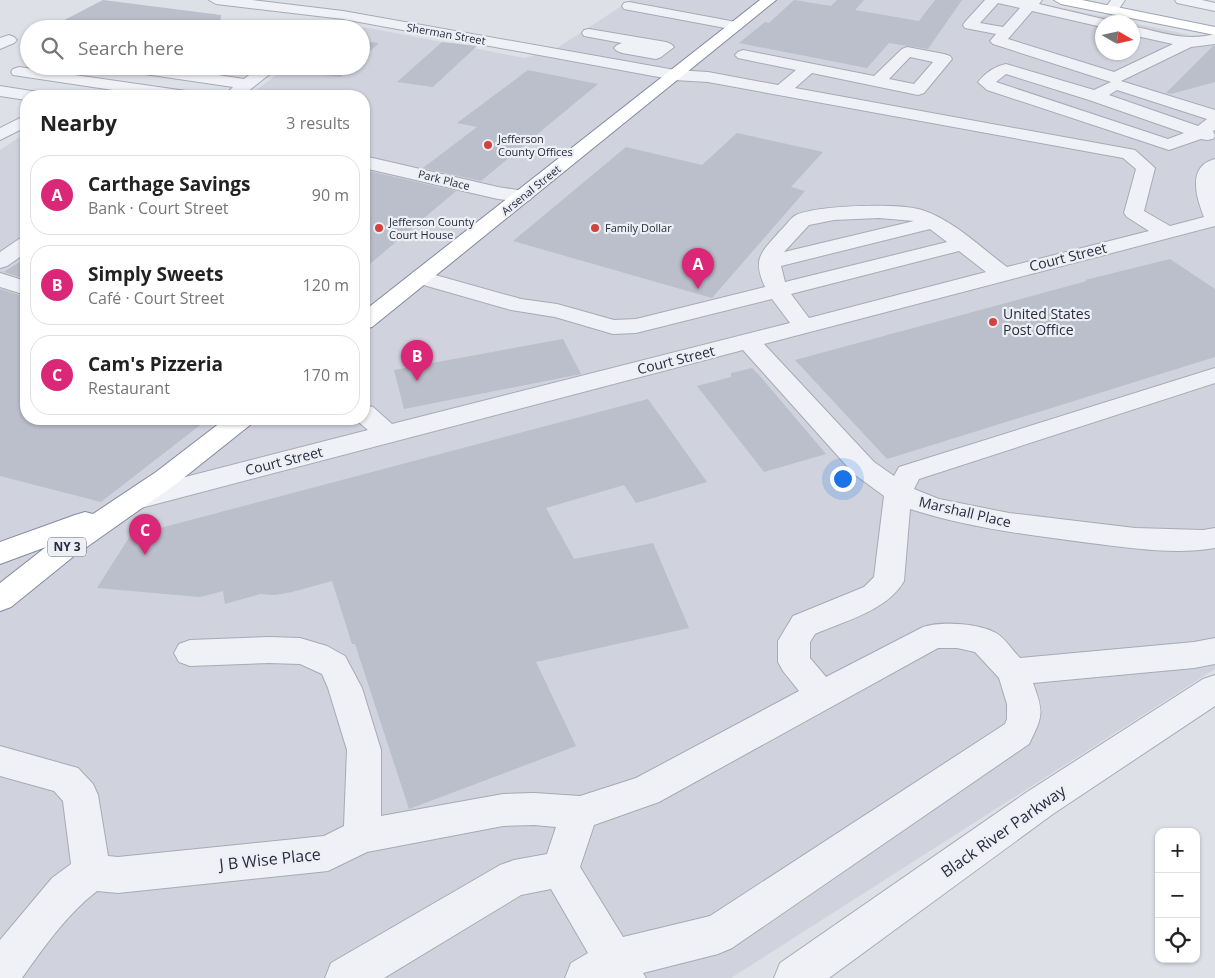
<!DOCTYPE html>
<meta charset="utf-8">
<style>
:root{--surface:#fff;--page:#f6f6f6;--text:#222;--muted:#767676;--line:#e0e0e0;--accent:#db2777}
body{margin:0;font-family:"Open Sans",sans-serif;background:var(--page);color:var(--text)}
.controls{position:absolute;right:15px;bottom:15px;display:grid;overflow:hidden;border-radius:10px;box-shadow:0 1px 4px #0004}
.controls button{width:45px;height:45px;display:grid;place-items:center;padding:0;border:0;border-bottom:1px solid var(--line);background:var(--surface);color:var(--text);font:25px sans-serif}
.compass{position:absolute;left:1095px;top:15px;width:45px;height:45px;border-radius:50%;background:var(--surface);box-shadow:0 1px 4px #0004;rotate:99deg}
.you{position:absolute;left:842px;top:478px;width:18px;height:18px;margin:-12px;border:4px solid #fff;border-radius:50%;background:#1a73e8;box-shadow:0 0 0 8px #1a73e833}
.badge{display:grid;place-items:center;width:32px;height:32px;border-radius:50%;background:var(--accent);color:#fff;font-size:16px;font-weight:700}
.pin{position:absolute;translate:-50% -41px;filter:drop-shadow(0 1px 2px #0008)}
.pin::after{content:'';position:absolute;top:26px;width:18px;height:15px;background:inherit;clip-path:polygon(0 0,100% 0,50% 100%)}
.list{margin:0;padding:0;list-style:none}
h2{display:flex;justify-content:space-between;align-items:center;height:65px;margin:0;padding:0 20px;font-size:21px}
h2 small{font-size:16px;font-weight:400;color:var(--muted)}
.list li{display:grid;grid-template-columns:32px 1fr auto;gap:15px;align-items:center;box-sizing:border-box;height:80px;margin:0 10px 10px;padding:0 10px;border:1px solid var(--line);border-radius:20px}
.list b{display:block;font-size:19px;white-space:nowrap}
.list p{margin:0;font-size:16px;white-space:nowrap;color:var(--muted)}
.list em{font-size:16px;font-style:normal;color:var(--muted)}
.icon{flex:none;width:28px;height:28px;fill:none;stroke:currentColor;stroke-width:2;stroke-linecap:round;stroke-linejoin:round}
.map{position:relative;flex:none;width:1215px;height:978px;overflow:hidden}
.search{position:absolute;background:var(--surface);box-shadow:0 1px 4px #0004;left:20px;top:20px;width:350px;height:55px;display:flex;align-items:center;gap:12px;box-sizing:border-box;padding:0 18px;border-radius:28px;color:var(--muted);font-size:19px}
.panel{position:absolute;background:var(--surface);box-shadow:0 1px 4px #0004;left:20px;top:90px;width:350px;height:335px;border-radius:20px}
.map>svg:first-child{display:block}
.built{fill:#d0d2dd}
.building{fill:#bbbecb}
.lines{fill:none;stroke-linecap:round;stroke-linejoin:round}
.minor-casing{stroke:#a7aab5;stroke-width:2}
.major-casing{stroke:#9da2b4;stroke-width:2}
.highway-casing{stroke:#858a9f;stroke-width:2}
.minor{fill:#f0f1f6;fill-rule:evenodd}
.major{fill:#fff;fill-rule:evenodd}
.highway{fill:#fff;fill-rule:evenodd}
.poi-dot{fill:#d2423e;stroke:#edeff5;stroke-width:2}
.labels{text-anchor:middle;stroke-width:4.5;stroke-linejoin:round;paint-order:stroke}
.far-street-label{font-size:11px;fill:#272b3f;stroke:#edeff5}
.far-poi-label{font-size:11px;fill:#272b3f;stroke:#edeff5;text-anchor:start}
.shield{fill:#edeff5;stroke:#626676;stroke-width:1}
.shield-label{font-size:12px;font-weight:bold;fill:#272b3f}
.street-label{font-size:14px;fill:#272b3f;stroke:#edeff5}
.poi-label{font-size:14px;fill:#272b3f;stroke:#edeff5;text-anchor:start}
.near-street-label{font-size:16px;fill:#272b3f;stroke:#edeff5}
</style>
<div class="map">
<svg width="1215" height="978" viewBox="0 0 1215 978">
<rect width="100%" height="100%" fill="#dee0e8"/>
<path class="built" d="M631,0H1023L1132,22H1102V52H1132L1133,23L1215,40V669L731,978H0V150L26,133V419H364V96H248L289,66H361V29H340L344,26L369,28L524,58L554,50Z"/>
<path class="building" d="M103,0L221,15L220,29H47Z
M794,0L831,6L837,0H864L855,10L919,21L935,0H962L928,49L889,43L867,68L739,43L765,22L769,23Z
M361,41L379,43L361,59Z
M442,42L477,46L433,87L397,82Z
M1213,46H1215V82L1171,94L1166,93Z
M297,66H353L340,77L291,71Z
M528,70L598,84L481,181L423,168L477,127L457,123Z
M737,133L823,152L791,187L805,191L712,298L513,241L626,147L702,165Z
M364,170L456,191L364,269Z
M26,258V279L4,272Z
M1170,259L1215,289V357L887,459L795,360L1087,281L1085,280Z
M0,289L26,297V419H208L101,502L0,476Z
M563,339L581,374L404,409L394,370Z
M752,368L759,375L826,454L764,472L697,386L731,377V373Z
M648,399L707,482L636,503L624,485L546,508L574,559L653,543L689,628L536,662L576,746L409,809L355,644H352L332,581L292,592L275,595L260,594L225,604L223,591L200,597L97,588L130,536Z"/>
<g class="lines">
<defs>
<path id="minor" d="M209,0H252L343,11L675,70L708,72L778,85L796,70L738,58L735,55L738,52L743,50L874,76L902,49L907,47L944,54L950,56L952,59L924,93L918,95L812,73L795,88L1135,150L1155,168L1144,211L1170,226L1204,217C1196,197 1187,166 1215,159V226L764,344L874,462L894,476L899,467L1215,368V383L919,479L914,489L939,499L1009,513L1135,528L1203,530L1215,528V548C1176,555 1129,548 1090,543C1029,535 969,528 910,509L904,581C888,610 845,621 815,634L810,642V658L826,677L923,627C941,621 979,623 996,633C1005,638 1013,651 1020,658L1194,642L1215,638V664L1194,668L1033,683C1044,713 1043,716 1029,744L732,948L718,954L643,973L646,978H565L571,963L588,953L551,889L521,895L384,978H325L331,963L500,865L514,860L547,854L556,827L534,825L503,826L367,852L328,871L118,893L97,891C67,914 44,947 22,978H0V940L52,878L71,864L63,801L54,791L0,776V746L78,768L93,784L98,795L108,856L118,857L324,836L344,826L347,750L328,688L322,674L300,664L269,663L190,666L179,662L174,653L179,644L190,640L269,637L300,638L327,646L345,656L362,688L381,750V816L503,794L534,793L580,796L636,778L799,691L783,671L778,662V641L793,616L864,587L874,577L884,496L854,474L743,350L137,509L127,506L123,499L127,492L368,430L355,419H364V405L373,407L392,424L790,323L772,299L636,333L613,334L555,317L511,310L413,282L410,277L413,272L421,271L521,299L557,304L614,320L636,319L765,287C752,258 761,253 780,231C785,227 790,218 796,215C819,205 898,203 922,210C953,220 980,247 1007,267L1149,231L1127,217L1124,213L1136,169L1123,158L708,82L675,80L343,19L216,4ZM910,57L933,62L914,84L889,79ZM879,218L914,221L784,252L809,225L834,220ZM930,229L947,242L785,282L781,266ZM959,251L986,272L809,318L791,294ZM938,648H957L975,652L999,678L1007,704V719L1005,724L710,916L623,937L580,867L594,825L659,802Z
M985,0H1042L1039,4L1107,20L1109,22H1102V27L1032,11L1008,39L1114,72L1173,44L1132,35V26C1161,32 1186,42 1215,34V44L1191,47L1121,81L1215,110V130L1213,131L1215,136L1213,139L1207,140L1201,139L1169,150L987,90L978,82C985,73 995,66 1006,64L1094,90L1111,82L993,44L990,41L996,34L965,28L963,25L965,22ZM998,3L1020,8L1003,27L980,23ZM1006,74L1089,100L1184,133L1168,139L996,82ZM1117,90L1207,119L1198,126L1109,95Z
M1111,0H1125L1116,13H1106L1104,10Z
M1175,0H1202L1215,3V11L1177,3Z
M629,2L736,22L741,23L743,26L741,29L736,30L624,9L622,6L624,3Z
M589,29L666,42L671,44L674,47L661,57L656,59L622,53L617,51L614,48L617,45L622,43L584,36L582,33L584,30Z
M9,35L14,37L17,40L14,43L0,49V38Z
M116,66H159L244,79L261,66H280L242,96H227L226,94L233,87L124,71L118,69Z
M19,67L186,91L192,92L194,96H153L13,75L11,72L13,69Z
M0,86L38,92L40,96H26V100L0,96Z
M26,115V127L0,140V128Z
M364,156L498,187L530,192L533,196L530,200L523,202L498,199L364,168Z
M26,237V253L7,266L0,268V252L19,239Z
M0,273L26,281V295L0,287Z
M1215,675V706L1053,814L829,978H774L780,963L1027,792L1203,679Z"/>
<path id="major" d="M1054,0H1082L1215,27V35L1061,4Z"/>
<path id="highway" d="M760,0H776L372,327L364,329V311Z
M225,419H254L250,425L176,484L74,556L11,607L0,611V583L46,547L0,564V542L75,515L85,512L93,514L156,472Z"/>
</defs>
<use href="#minor" class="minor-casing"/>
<use href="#major" class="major-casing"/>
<use href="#highway" class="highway-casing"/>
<use href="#minor" class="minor"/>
<use href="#major" class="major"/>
<use href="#highway" class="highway"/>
</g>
<g class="poi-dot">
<circle cx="488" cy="145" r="5"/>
<circle cx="379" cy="228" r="5"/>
<circle cx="595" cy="228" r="5"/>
<circle cx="993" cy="322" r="5"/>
</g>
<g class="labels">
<g class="far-street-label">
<text transform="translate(446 34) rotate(10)" y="4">Sherman Street</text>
<text transform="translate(444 180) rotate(14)" y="4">Park Place</text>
<text transform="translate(531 190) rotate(-39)" y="4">Arsenal Street</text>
</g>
<g class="far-poi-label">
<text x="498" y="143">Jefferson<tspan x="498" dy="13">County Offices</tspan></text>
<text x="389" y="226">Jefferson County<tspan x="389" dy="13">Court House</tspan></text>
<text x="605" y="232">Family Dollar</text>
</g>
<rect class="shield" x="48" y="537.5" width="38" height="19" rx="4"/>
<g class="shield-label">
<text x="67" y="551">NY 3</text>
</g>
<g class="street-label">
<text transform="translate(1068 257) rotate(-14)" y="5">Court Street</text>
<text transform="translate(676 360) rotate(-14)" y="5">Court Street</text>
<text transform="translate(284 461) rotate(-14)" y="5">Court Street</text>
<text transform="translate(965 512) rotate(13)" y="5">Marshall Place</text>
</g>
<g class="poi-label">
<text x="1003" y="319">United States<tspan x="1003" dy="16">Post Office</tspan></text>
</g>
<g class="near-street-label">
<text transform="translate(1003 831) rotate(-35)" y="6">Black River Parkway</text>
<text transform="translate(270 859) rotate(-6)" y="6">J B Wise Place</text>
</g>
</g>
</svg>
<div class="controls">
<button>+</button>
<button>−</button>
<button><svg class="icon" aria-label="locate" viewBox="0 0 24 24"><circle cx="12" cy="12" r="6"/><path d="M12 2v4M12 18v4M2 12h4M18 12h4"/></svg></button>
</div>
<svg class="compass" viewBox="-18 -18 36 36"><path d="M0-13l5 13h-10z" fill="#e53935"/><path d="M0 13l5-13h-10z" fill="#767676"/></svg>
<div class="you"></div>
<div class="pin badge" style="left:698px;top:289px">A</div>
<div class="pin badge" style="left:417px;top:381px">B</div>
<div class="pin badge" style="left:145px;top:555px">C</div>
<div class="search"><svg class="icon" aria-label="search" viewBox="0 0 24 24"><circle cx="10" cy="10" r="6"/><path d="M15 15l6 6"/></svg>Search here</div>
<section class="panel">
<h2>Nearby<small>3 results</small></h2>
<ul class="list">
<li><span class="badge">A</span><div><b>Carthage Savings</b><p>Bank · Court Street</p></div><em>90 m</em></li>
<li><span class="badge">B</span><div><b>Simply Sweets</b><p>Café · Court Street</p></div><em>120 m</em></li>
<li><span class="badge">C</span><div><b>Cam's Pizzeria</b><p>Restaurant</p></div><em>170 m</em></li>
</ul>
</section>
</div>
